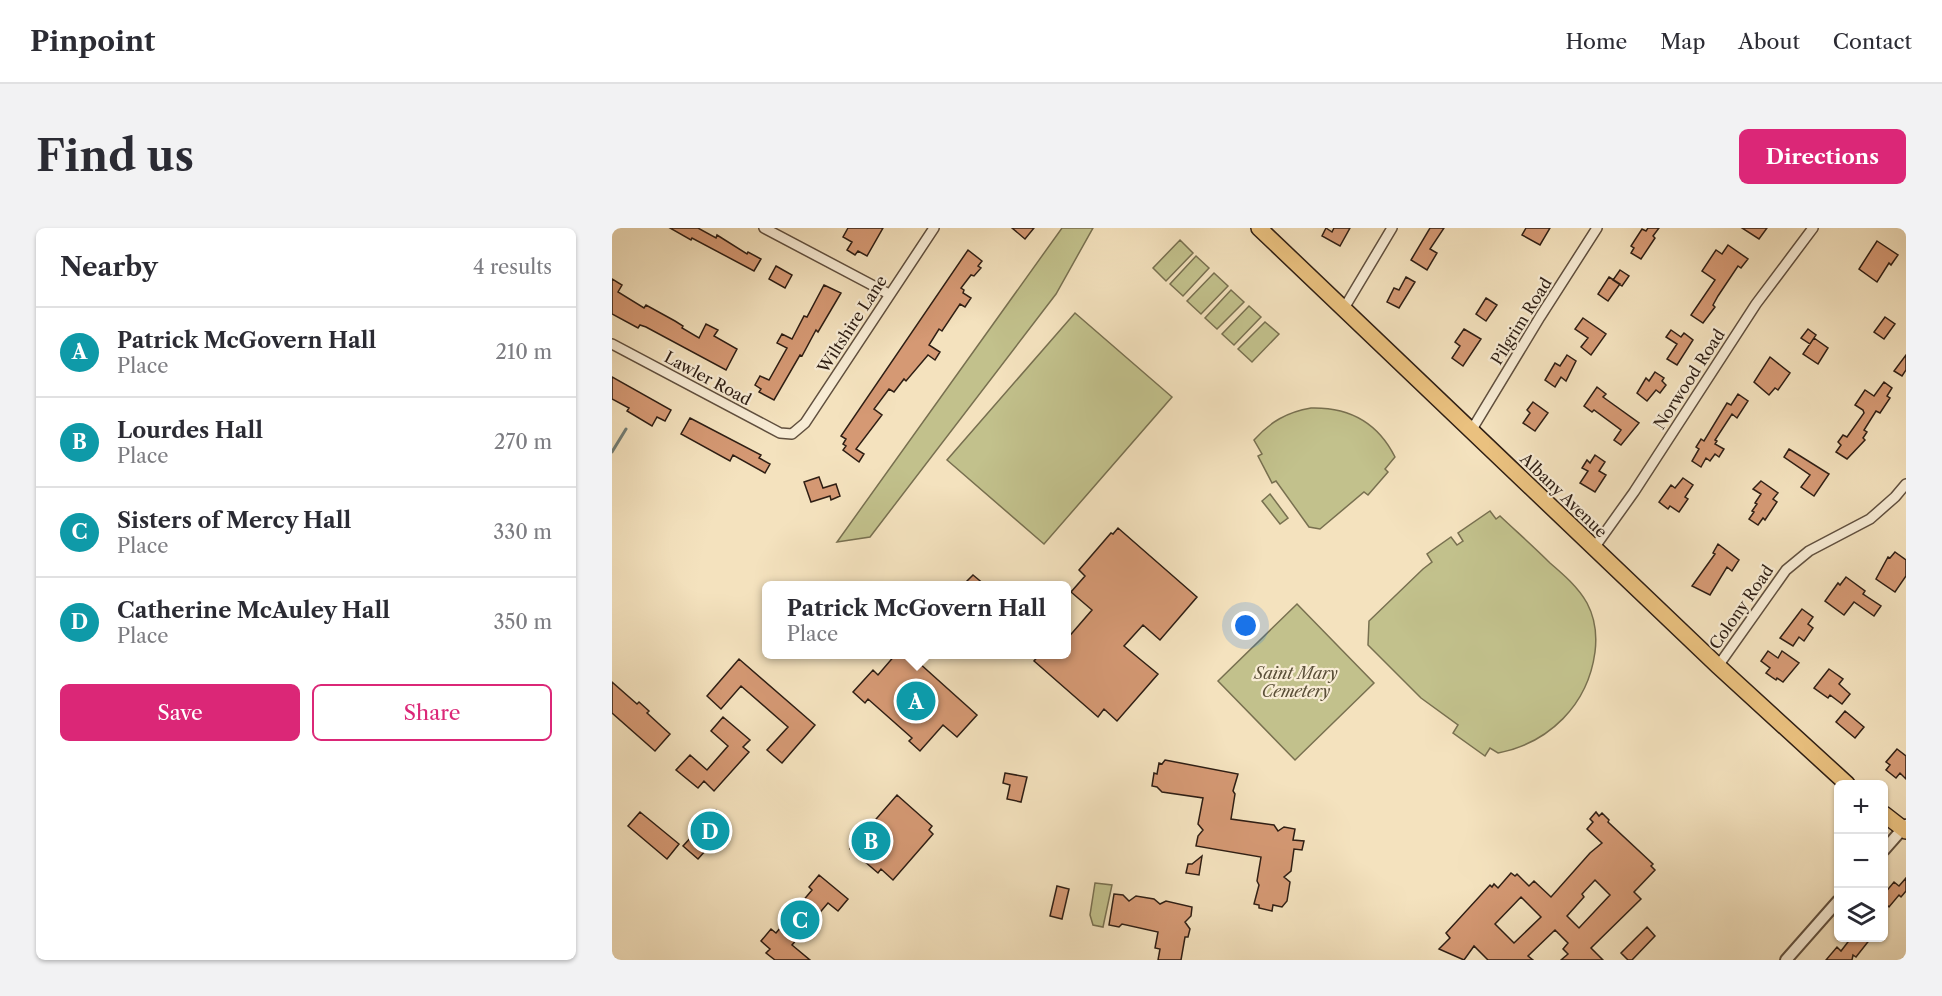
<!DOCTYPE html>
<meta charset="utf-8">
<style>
:root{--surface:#fff;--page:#f2f2f3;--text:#2b2b33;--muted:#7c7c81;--line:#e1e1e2;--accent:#db2777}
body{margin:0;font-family:"Libre Caslon Text",serif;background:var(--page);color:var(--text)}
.controls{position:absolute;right:18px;bottom:18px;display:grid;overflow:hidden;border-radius:9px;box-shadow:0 2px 4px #0004}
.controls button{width:54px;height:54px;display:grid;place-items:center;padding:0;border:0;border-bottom:2px solid var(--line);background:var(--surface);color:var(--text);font:30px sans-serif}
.you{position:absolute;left:634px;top:398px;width:21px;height:21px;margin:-15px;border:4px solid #fff;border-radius:50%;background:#1a73e8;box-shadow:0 0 0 9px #1a73e833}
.badge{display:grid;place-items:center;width:39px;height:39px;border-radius:50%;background:var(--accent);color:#fff;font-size:20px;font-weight:700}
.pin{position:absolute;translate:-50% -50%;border:3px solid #fff;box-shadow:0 2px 6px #0006}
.popup{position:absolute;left:150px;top:353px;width:309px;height:78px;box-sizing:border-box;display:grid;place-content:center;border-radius:9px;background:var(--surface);filter:drop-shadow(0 2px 4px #0005);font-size:20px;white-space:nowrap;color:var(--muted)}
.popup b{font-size:22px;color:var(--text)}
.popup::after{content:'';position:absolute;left:50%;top:100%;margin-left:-12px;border:12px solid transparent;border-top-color:var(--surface)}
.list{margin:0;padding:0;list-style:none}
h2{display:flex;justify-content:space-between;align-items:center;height:78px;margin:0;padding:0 24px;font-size:26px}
h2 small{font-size:20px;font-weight:400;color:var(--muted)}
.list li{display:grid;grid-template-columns:39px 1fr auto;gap:18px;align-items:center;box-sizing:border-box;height:90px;padding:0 24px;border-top:2px solid var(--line)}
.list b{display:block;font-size:22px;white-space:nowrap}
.list p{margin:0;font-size:20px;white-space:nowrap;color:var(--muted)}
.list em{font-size:20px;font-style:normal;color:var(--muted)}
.actions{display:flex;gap:12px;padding:18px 24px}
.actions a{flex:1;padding:14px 0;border:2px solid var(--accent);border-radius:9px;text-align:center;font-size:21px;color:var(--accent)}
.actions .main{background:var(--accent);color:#fff}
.icon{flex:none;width:33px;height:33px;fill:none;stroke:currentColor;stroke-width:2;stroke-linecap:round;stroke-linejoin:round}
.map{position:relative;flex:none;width:1294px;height:732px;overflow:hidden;border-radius:9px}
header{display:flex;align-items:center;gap:36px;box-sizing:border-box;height:84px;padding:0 30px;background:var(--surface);border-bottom:2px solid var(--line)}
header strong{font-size:28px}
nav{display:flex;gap:33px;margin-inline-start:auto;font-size:21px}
.intro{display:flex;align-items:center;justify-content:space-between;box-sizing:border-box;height:144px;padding:0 36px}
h1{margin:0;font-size:42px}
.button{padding:15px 27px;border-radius:9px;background:var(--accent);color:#fff;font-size:21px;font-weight:700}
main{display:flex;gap:36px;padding:0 36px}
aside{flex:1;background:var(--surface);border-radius:9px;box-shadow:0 2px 4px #0004}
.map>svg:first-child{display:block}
.green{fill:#c2c18c;stroke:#787050;stroke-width:1.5}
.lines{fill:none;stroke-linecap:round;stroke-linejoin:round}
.stream{stroke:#717d76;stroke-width:3}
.building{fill:#d59974;stroke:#2e1e14;stroke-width:1.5;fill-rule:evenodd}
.minor-casing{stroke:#604f3e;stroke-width:12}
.tertiary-casing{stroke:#604f3e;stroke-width:14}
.trunk-casing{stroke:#2e1e14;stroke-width:18}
.minor{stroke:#f8ecd5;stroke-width:9}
.tertiary{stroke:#f8ecd5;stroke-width:10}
.trunk{stroke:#eac17f;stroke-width:15}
.labels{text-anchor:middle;stroke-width:4.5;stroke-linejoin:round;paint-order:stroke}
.street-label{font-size:16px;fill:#2e1e14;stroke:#f8ecd5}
.park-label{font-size:16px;font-style:italic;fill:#5a4f38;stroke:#f8ecd5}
</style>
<header>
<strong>Pinpoint</strong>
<nav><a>Home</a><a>Map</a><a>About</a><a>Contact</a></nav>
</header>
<div class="intro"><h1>Find us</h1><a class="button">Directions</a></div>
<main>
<aside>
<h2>Nearby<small>4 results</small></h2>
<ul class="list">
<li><span class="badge" style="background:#0f9aa8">A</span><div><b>Patrick McGovern Hall</b><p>Place</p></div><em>210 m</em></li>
<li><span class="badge" style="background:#0f9aa8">B</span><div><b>Lourdes Hall</b><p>Place</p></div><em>270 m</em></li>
<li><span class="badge" style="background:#0f9aa8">C</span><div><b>Sisters of Mercy Hall</b><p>Place</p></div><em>330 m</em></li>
<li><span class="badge" style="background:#0f9aa8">D</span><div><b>Catherine McAuley Hall</b><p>Place</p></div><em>350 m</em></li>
</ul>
<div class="actions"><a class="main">Save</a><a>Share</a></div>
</aside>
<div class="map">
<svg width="1294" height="732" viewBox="0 0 1294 732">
<rect width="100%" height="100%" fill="#f4e2be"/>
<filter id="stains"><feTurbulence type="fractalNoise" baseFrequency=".00333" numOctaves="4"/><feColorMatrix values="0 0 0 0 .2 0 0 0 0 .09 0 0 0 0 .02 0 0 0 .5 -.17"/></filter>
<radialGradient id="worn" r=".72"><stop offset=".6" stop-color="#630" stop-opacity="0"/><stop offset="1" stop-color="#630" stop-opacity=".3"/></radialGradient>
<path class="green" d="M450,0H481L444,66L258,309L225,314Z
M568,12L581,25L554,53L541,40Z
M584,28L597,40L571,68L558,56Z
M602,45L616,58L589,86L575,73Z
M619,62L632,74L605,101L593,90Z
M637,78L649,89L622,117L610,106Z
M463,85L560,169L432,316L335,232Z
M653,94L667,106L640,134L626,121Z
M699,180C737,179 766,195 783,229L773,241L776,244L756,267L752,264L708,301L697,299L664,253L660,255L646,228L650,226L642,212C658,194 675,184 699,180Z
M658,266L676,290L668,296L650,273Z
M878,283L884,291L888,288C905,304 922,319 938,335C952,347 966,359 975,375C983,390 985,408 983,424C976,477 937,515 886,525L878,520L873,528L841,505L846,497L809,470L756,417L757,393L811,341L820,334L815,326L839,309L845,317L851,313L846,305Z
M685,376L762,455L683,532L606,453Z
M483,655L500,657L491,699L481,697L478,687Z"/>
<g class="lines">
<path class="stream" d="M0,224L14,201"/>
</g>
<path class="building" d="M58,0H86L104,10L105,7L135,26L136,24L149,31L142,43L80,10L79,12Z
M236,0H271L255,28L246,23L243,27L235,22L240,14L231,9Z
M400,0H422L413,11Z
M714,0L720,4L722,0H738L728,18L710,8Z
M818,0H832L818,21L825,25L815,42L799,32Z
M914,0H938L928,17L910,7Z
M1036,0H1047L1041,8L1043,10L1029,31L1019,25L1022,20L1019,18L1030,1L1034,3Z
M1130,0H1155L1147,11Z
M1265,13L1286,27L1279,37L1277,35L1265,54L1247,41Z
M1116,17L1136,31L1129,40L1126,38L1106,68L1101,77L1103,79L1091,95L1079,87L1103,52L1090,43L1104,22L1110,26Z
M356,22L370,33L366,38L369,40L362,48L359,47L349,60L352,62L351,65L359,70L353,79L348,76L330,103L327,101L317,117L328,124L323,132L316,127L294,153L292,151L282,164L277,161L262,181L270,187L244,221L252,226L247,234L231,222L234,218L231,216L234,211L229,208Z
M164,38L180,47L173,60L157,51Z
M1008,42L1017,48L1010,58L1001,52Z
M794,49L803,54L787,80L775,74L782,60L787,62Z
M997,49L1008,56L996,73L986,66Z
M0,51L10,57L6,64L32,80L34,77L63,93L71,98L70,100L87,110L94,96L106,102L102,108L125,121L114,142L34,99L28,97L26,100L0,86Z
M212,57L229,65L206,104L204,102L190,128L188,127L162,172L147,164L149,161L143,157L148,148L157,152L175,120L165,115L170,106L180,111L192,88L195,89Z
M874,70L885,77L874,93L864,86Z
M1273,89L1283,96L1272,111L1262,104Z
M971,90L994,106L979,127L969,119L976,110L963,101Z
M852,101L869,111L851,138L840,130L848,118L843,114Z
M1196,101L1204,107L1198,116L1189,110Z
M1059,102L1069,109L1072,105L1081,112L1065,137L1055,131L1065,116L1054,109Z
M1202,110L1216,120L1206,136L1191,126Z
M955,127L964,133L954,153L949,149L943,159L933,152L943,135L948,138Z
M1294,127V142L1290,148L1282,143Z
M1158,129L1178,145L1166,162L1163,160L1157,167L1142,154Z
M1043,144L1052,150L1050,153L1054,157L1048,165L1044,162L1035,173L1025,165L1034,150L1037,153Z
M0,149L59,182L53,193L45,189L40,198L15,183L17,180L0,171Z
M1272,154L1280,160L1275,168L1278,170L1268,185L1264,183L1252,202L1255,204L1251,210L1253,212L1235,231L1224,224L1229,217L1226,214L1231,207L1235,209L1252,185L1251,182L1243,177L1253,162L1262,168Z
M985,159L994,166L991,169L1027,195L1009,217L1002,212L1009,202L982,182L980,184L972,178Z
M1126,166L1136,173L1125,190L1120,186L1103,212L1105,213L1103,216L1112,221L1107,229L1103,226L1098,233L1094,230L1089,239L1080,233L1087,221L1084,219L1089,211L1092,213L1115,175L1119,177Z
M921,174L936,185L923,203L911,195L918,185L915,182Z
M78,190L149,227L147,230L158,236L153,245L121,227L118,233L69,206Z
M1177,221L1217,246L1202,268L1189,259L1198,247L1172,229Z
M983,227L993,234L987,243L994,247L983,264L968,255L976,243L970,240L975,232L978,235Z
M207,249L211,260L224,256L228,268L219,272L218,268L199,274L192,254Z
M1071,250L1081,257L1073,269L1076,271L1067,284L1058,278L1056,281L1047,274L1059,257L1063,260Z
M1149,253L1166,265L1161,271L1165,274L1153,292L1151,290L1146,297L1137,291L1142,284L1140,283L1145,276L1143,275L1149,266L1141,261Z
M506,300L585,369L548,412L531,397L512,418L546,446L505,493L492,481L486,489L422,433L428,426H454V412L480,382L459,364L473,348L467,342L499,305L501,306Z
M1106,316L1127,332L1120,343L1115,339L1098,367L1080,358L1103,326L1101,325Z
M1283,324L1294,332V348L1283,364L1264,351L1276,329L1278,330Z
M361,347L373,357H351Z
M1234,349L1253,363L1251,366L1269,378L1262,388L1242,374L1232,387L1213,373L1226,355L1228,357Z
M1190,381L1201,389L1196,396L1201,400L1192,413L1187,409L1181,418L1168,410Z
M1156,423L1166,430L1170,423L1187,435L1171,454L1165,450L1164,452L1154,445L1158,440L1149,433Z
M284,426H297L365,487L345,509L331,497L308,523L297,513L300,510L256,471L253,475L241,464L261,442L266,447Z
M127,431L203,497L170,535L155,522L176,499L129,458L109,481L95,468Z
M1217,441L1231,451L1227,456L1238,466L1230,476L1218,467L1216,470L1202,460Z
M0,454L25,476L27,474L37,483L35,485L58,506L43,523L0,485Z
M1233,483L1252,499L1243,510L1224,494Z
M111,489L138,512L131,519L137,524L102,563L92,553L86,560L64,542L78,527L95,542L116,518L99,503Z
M1285,521L1294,528V551L1288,545L1284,550L1274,542L1278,537L1274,534Z
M553,532L626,546L621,563L623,566L619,591L662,597L666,603L672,599L683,601L681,612L692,613L690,622L682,621L679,643L672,649L678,654L675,673L670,679L661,677L660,683L647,680V677L642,676L647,657L645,653L649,629L584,618L586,608L591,602L586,596L591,570L550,564L545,559L540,558L542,545L545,546L547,535L550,536Z
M393,545L415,549L409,574L395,571L398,557L391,555Z
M285,567L320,598L317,602L321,606L281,652L269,641L266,645L238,621Z
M104,582L118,595L86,631L71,618Z
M28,584L67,616L55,631L16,598Z
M984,584L987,588L990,585L997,592L996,594L1041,636L1039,638L1043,642L1022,664L1029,671L979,720L991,732H949L956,726L951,721L956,715L943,702L916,728L921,732H876L862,718L852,732L827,721L838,710L834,705L878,657L880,659L882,656L886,660L899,645L903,648L905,646L917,658L922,653L939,669L978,625L990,615L975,601L981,594L978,591ZM983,652L998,667L967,700L955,688L972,669L970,666ZM909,669L929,689L902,715L883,696Z
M590,628L587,647L574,645L576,636H580Z
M207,647L236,671L226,683L216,675L180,717L198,732H163L154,725L158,721L149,713L159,701L164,705L200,662L197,659Z
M1294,650V663L1289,669L1287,667L1277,679L1272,674V666L1282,654L1287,658Z
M445,658L457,661L450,691L438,688Z
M502,666L511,667L517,673L524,668L542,671L548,676L554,673L580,679L579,688L573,694L578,701L576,709H573L569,732H546L548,721L543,720L546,704L510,696L507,699L497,697Z
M1035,699L1043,708L1020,732H1016L1009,725Z
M1239,710H1259L1244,729L1241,727L1240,732H1214L1225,719L1229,723Z"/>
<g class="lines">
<defs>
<path id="minor" d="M152,0L277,66
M731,82L780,0
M0,116L168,205L180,206L193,195L322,0
M859,203L928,89L985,0
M982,320L1022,264L1144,76L1201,0
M1106,438L1174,342L1197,323L1258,291L1283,269L1294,256"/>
<path id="tertiary" d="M1272,622L1294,597
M1174,732L1226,673"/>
<path id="trunk" d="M647,0L1106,438L1235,556
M1272,586L1294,603"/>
</defs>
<use href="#minor" class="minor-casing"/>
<use href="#tertiary" class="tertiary-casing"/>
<use href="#trunk" class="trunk-casing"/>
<use href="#minor" class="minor"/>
<use href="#tertiary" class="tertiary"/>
<use href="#trunk" class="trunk"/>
</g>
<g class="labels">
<g class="street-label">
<text transform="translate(909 93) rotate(-58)" y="6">Pilgrim Road</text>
<text transform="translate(240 96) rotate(-57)" y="6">Wiltshire Lane</text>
<text transform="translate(96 150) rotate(28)" y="6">Lawler Road</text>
<text transform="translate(1077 151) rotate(-57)" y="6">Norwood Road</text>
<text transform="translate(952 267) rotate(44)" y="6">Albany Avenue</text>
<text transform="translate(1129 379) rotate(-55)" y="6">Colony Road</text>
</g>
<g class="park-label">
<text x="684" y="451">Saint Mary<tspan x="684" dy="18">Cemetery</tspan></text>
</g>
</g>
<rect width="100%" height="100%" filter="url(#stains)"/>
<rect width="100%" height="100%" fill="url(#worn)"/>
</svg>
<div class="controls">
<button>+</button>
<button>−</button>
<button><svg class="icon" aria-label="layers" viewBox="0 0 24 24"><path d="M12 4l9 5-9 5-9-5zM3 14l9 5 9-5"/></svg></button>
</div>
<div class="you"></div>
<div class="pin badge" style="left:304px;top:473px;background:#0f9aa8">A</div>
<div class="popup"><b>Patrick McGovern Hall</b>Place</div>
<div class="pin badge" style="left:259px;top:613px;background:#0f9aa8">B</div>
<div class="pin badge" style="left:188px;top:692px;background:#0f9aa8">C</div>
<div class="pin badge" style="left:98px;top:603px;background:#0f9aa8">D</div>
</div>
</main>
